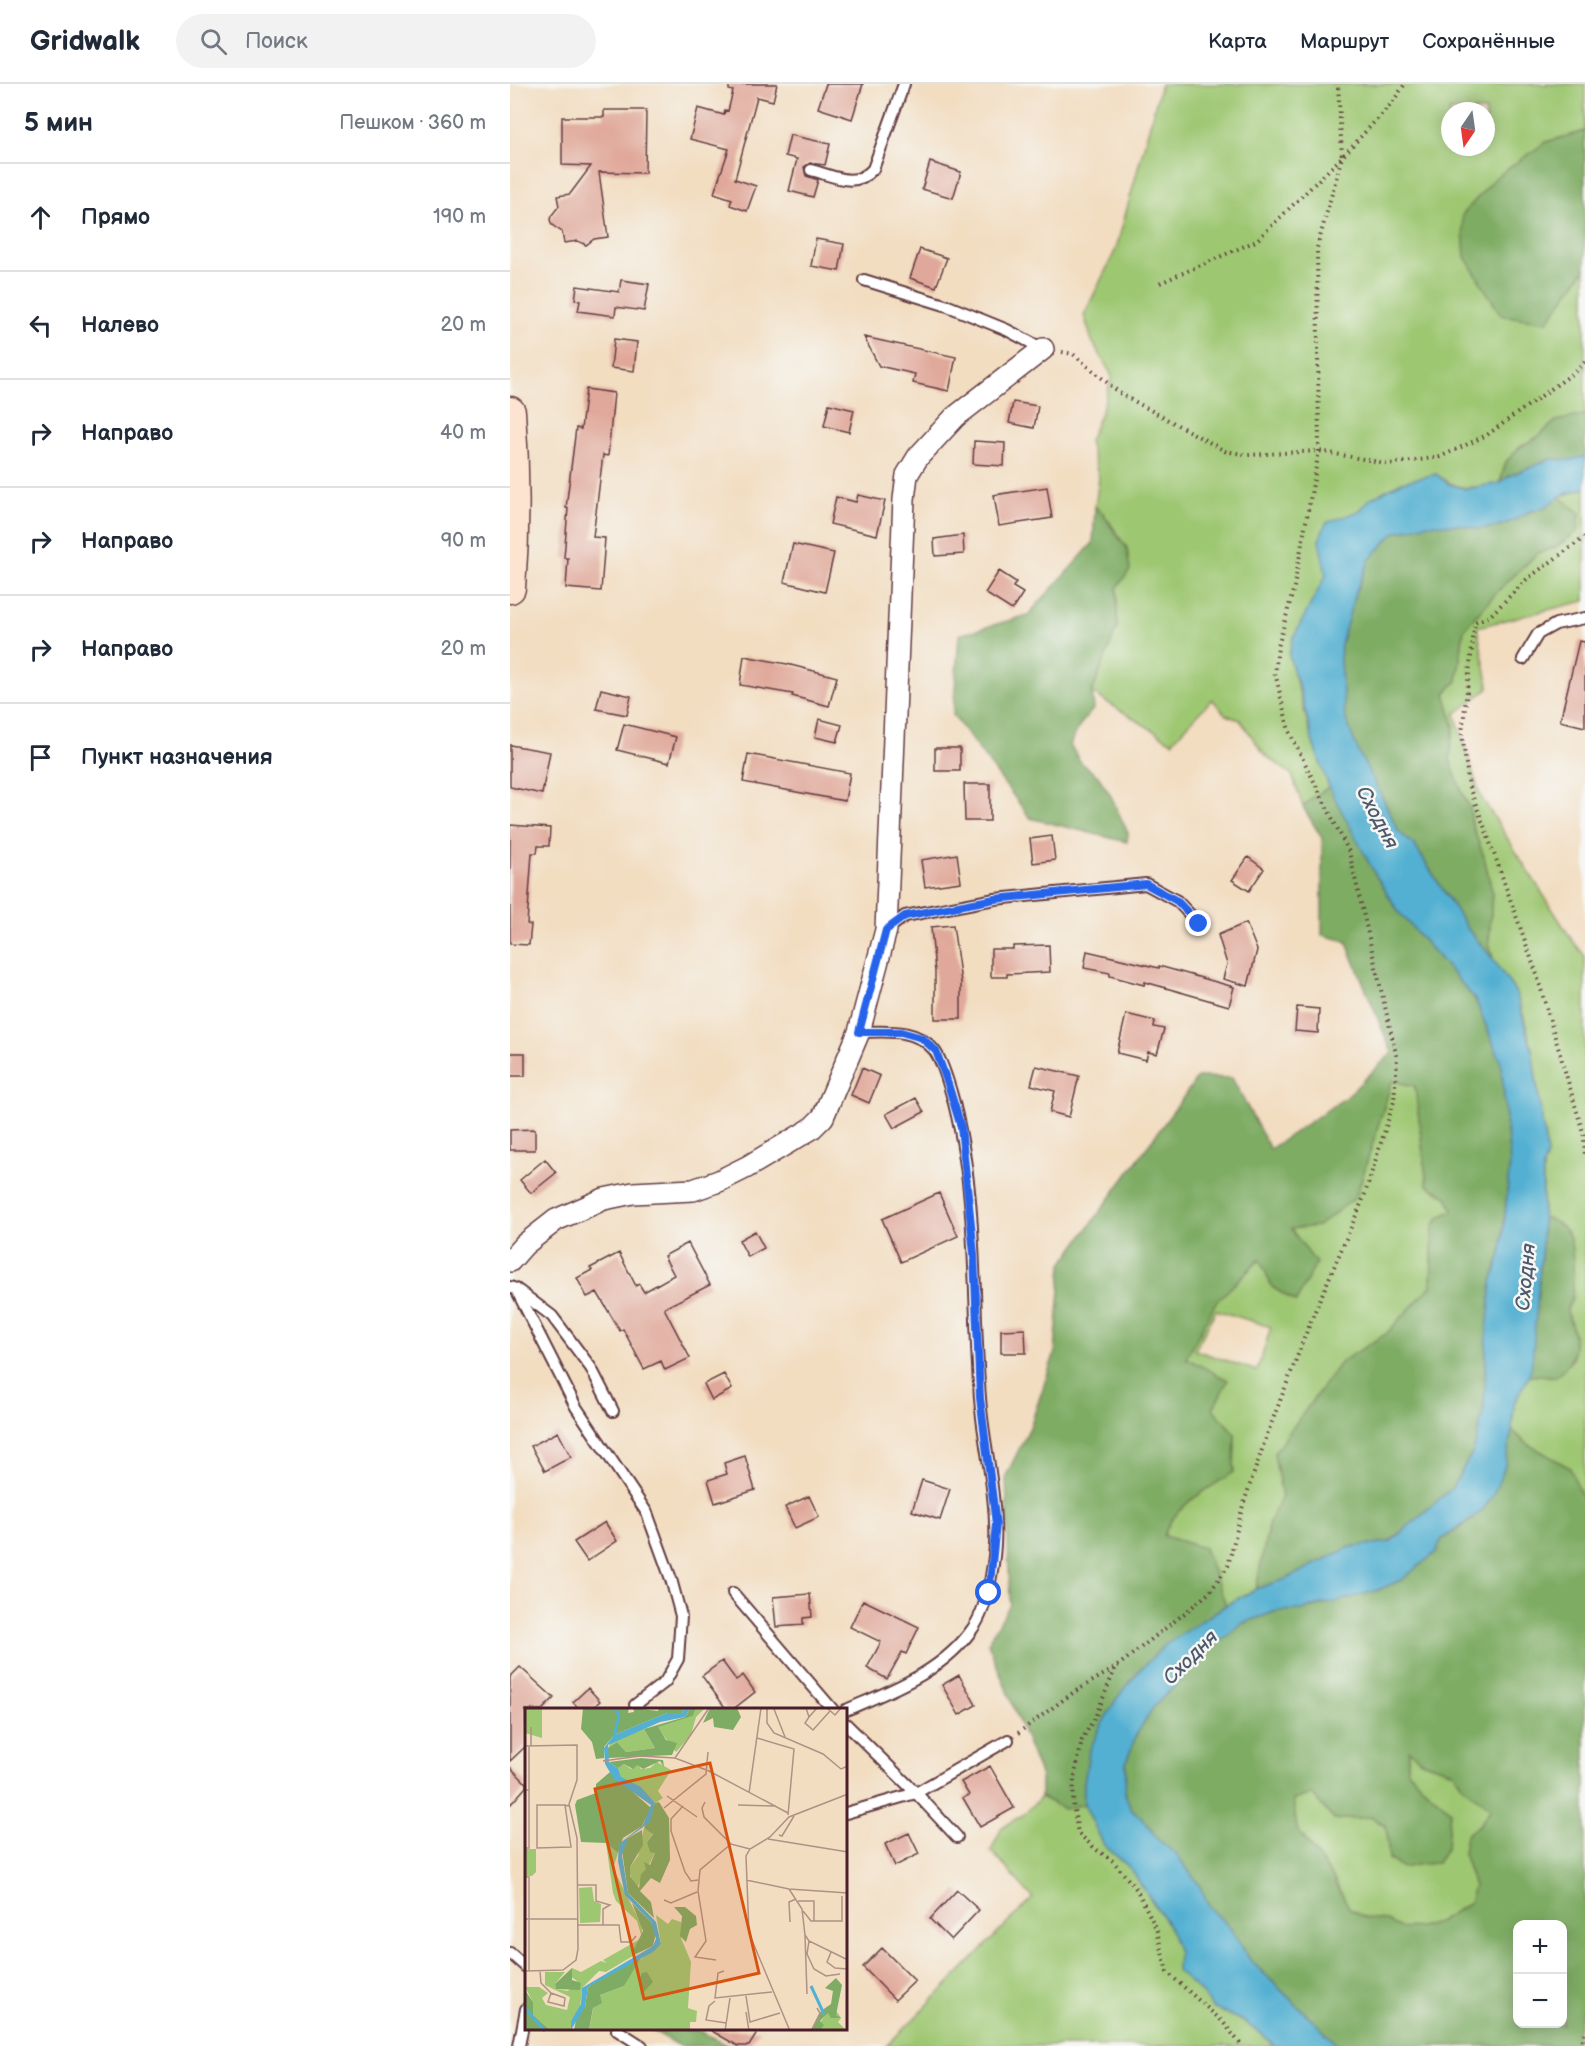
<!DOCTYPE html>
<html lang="ru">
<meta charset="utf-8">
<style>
:root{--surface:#fff;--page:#f2f2f3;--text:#1f2937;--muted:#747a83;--line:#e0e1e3}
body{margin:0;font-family:"Balsamiq Sans",sans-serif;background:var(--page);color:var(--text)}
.controls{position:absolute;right:18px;bottom:18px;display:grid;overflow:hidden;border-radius:12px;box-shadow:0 3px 15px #0003}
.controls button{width:54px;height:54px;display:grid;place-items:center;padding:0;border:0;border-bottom:2px solid var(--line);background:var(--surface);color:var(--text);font:30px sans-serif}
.compass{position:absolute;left:931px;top:18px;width:54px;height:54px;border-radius:50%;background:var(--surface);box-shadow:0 3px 15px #0003;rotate:193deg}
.stop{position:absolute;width:18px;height:18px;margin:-14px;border:4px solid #2563eb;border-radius:50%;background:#fff}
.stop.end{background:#2563eb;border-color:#fff;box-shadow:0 2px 6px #0008}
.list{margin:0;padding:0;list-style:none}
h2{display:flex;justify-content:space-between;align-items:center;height:78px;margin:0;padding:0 24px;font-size:26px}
h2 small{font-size:20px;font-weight:400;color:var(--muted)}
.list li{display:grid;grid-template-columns:39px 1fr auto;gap:18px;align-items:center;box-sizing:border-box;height:108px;padding:0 24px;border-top:2px solid var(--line)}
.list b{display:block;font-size:22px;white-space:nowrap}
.list em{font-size:20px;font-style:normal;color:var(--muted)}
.icon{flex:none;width:33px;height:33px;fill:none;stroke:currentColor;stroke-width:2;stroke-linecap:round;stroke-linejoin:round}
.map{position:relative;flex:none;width:1075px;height:1962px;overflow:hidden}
header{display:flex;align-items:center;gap:36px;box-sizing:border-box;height:84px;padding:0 30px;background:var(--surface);border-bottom:2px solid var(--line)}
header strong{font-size:28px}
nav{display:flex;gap:33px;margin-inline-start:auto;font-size:21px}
.search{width:420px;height:54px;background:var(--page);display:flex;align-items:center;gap:15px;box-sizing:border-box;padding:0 21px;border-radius:33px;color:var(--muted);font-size:22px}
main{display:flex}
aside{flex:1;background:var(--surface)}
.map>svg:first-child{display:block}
.green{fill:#9ec772;stroke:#74734e;stroke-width:1.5;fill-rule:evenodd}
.forest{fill:#7eac64;stroke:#646648;stroke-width:1.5;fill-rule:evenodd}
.water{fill:#53b0d2;stroke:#4e687e;stroke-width:1.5}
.building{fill:#e0a89a}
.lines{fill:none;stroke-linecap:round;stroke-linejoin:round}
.service-casing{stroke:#633c42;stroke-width:14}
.minor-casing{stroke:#633c42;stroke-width:24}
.secondary-casing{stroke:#633c42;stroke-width:33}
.path{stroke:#633c42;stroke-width:4;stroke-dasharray:1.5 4.5;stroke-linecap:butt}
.service{stroke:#fff;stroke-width:10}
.minor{stroke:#fff;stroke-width:21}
.secondary{stroke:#fde4d1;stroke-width:30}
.route{stroke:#2563eb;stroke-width:8}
.labels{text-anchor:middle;stroke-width:5;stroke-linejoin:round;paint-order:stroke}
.water-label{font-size:20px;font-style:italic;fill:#4e596e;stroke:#f6f6f2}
.inset-river{fill:none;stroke:#53b0d2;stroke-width:3}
.inset-road{fill:none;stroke:#af9185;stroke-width:1.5}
.view{fill:#d8530f;fill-opacity:0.15;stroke:#d8530f;stroke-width:3}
.inset-edge{fill:none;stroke:#4a1f2b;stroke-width:3}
</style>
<header>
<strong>Gridwalk</strong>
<div class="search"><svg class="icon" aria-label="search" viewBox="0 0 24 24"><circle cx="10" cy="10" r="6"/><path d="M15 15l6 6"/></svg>Поиск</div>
<nav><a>Карта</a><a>Маршрут</a><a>Сохранённые</a></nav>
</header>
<main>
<aside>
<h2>5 мин<small>Пешком · 360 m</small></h2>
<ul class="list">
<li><svg class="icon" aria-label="ahead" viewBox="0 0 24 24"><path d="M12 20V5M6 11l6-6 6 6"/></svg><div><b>Прямо</b></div><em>190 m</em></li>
<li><svg class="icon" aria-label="left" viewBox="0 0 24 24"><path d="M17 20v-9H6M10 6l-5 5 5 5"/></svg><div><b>Налево</b></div><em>20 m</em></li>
<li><svg class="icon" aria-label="right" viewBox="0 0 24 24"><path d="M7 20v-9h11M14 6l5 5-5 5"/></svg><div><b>Направо</b></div><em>40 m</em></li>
<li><svg class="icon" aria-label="right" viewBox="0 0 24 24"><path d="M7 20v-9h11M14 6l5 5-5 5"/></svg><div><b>Направо</b></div><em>90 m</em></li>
<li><svg class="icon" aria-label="right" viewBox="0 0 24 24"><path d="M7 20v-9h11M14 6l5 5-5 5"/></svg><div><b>Направо</b></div><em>20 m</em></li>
<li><svg class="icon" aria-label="arrive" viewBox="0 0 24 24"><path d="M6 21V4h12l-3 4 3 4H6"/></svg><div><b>Пункт назначения</b></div></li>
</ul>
</aside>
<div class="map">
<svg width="1075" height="1962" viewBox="0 0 1075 1962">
<rect width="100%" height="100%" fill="#f6f6f2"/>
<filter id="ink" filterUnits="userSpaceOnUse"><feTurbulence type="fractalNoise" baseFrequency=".0167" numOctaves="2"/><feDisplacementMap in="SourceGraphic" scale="12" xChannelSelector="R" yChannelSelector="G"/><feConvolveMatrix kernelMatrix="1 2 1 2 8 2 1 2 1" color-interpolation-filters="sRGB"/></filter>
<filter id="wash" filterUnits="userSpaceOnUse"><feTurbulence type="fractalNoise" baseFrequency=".008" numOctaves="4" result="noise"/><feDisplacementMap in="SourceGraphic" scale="24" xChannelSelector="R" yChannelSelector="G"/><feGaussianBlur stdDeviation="1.35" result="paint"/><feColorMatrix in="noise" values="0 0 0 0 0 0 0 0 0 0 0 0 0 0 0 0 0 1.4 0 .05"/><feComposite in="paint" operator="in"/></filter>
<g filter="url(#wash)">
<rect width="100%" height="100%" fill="#f2ddc1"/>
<path class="green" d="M651,0H1075V47L1036,58L1037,238L1075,185V331L1046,337L1029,352L1010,363L996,378L990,399C960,404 951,409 926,390L892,398L861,414L849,427L816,440L809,456L816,491L783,554L779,571L803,659L819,703L802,714L793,723L782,691L755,671L730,636L716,631L702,615L662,658L582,609L607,543V504L617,464C607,451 599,433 585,423L589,394L579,357L592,326L602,292L582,257L574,231L606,165ZM940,27H976V63H940Z
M1075,404V517L967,543L979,604L945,630L970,711L1062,856L1075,872V1421L1060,1384L1016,1359L1002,1346L1004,1319L1019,1292L1032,1291L1045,1293L1063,1275L1064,1250L1057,1226L1062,1214L1063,1201L1062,1164L1041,1136L1033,1133V1083L1037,1071L1022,966L1014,933L1006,909L983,875L979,859L982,807L974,773L962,741L960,724L952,709L940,676L941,660L944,643L935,609L947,597L954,545L990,505L1028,469L1046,463L1070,429L1049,413Z
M882,997L905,1002L917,1101L937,1113L943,1126L930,1133L923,1142L921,1202L876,1250L831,1278L764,1369L772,1413L759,1439L746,1505L716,1521L694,1464L654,1452C662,1422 699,1405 724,1388L725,1350L703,1325L676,1274L706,1217L751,1175L762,1203L786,1218L781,1145L846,1113ZM706,1226L761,1243L747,1287L685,1266Z
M899,1666L911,1677L944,1688L953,1702L981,1724L970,1740L956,1752L953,1769L964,1802L959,1819L928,1838L910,1843L890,1844L874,1836L856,1834L840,1825L821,1791L787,1745L783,1716L802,1710L824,1736L860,1733L876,1742L879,1775L893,1784L910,1780L927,1779L940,1727L909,1699L897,1685Z
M531,1713L554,1725L574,1720L594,1761L620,1784L655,1836L663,1852L668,1869V1887L693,1910L702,1924L733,1937L760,1957L763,1962H376C426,1914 473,1863 523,1814L481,1767L492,1743L513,1731Z"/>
<path class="forest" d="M1075,47V185L1037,238L991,231L955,173L952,131L986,93L1036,58Z
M1075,331V372L1061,376L1041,375L999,392L990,399L996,378L1010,363L1029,352L1046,337Z
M1049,413L1070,429L1068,447L1046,463L1028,469L990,505L954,545L947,597L935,609L944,643L941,660L940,676L952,709L960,724L962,741L974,773L982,807L979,858L983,875L957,844L905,762L889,748L870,709L848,667L835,633L830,577L831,560L845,509L860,475L884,449L917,440L951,441L968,445L1003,437L1018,428L1035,423Z
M585,423L593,429L604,447L617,464L620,486L607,504V543L582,608L584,624L570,641L560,661L571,679L588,692L600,710L618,749L617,758L520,734L443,631L449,551L518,531L583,459Z
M819,703L865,790L888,827L965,915L991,978L1000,1079L991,1170L982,1198L977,1247L974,1325L964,1366L942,1404L879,1458L840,1463L776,1495L746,1505L759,1439L772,1413L764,1369L831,1278L876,1250L921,1202L923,1142L930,1133L943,1126L937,1113L917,1101L905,1002L882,997L846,1113L808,1142L781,1145L806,1179L786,1218L762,1203L750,1175L706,1218L676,1274L718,1296L703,1325L725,1350L724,1388C699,1405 662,1422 654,1452L694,1464L716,1521L655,1561L629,1587L607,1614L579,1668L574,1699V1720L554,1725L531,1713V1693L478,1559L500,1520L496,1392L520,1343L545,1268L552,1180L688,993L722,994L760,1065L836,1013L882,969L836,857L812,851V754L793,723L802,714Z
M1033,1133C1043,1136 1054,1142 1059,1152C1064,1164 1064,1200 1062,1213C1061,1217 1057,1222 1057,1226C1057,1231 1061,1239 1062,1244C1068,1265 1062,1281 1045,1293L1032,1291L1019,1292L1032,1160Z
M1002,1346L1016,1359L1060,1384L1075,1421V1924L1072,1926L1065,1962H829L740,1876L721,1845L700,1824L689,1801L666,1770L646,1754L640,1743L621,1724L615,1710L616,1679L626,1651L644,1622L693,1575L701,1565L731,1540L767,1527L792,1526L868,1506L891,1496L926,1468L931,1456L962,1436L994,1385ZM899,1666L911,1677L943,1688L953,1702L981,1725L970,1740L956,1751L953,1769L964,1802L959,1819L928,1838L910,1843L891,1844L874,1836L856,1834L840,1825L821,1791L787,1745L783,1716L802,1710L824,1736L860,1733L876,1741L879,1775L893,1784L910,1780L927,1779L937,1763L940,1727L909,1699L897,1685ZM1008,1840H1052V1940H1008Z
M142,1946H188L219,1962H170Z"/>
<path class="water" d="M1075,372V404L1054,410L1035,423L1018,428L1003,437L985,443L968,445L951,441L917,440L884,449L860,475L845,509L831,560L830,577L835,633L848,667L870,709L889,748L905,762L957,844L983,875L1006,909L1022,966L1037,1071L1033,1083L1032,1160L1022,1280L1019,1292L1004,1319L1002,1346L994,1385L983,1411L972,1427L931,1456L926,1468L891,1496L868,1506L830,1517L803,1522L792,1526L767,1527L731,1540L701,1565L693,1575L644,1622L626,1651L616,1679L615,1710L621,1724L640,1743L646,1754L666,1770L689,1801L700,1824L721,1845L740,1876L829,1962H763L760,1957L733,1937L702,1924L693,1910L667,1887L668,1869L663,1852L655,1836L620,1784L594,1761L574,1720V1699L579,1668L589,1645L607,1614L629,1587L655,1561L716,1521L746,1505L776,1495L840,1463L880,1458L942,1404L964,1366L974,1325L977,1247L982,1198L991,1170L994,1141L1000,1079L991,978L965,915L888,827L865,790L819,703L803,659L790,606L784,589L779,571L783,554L816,491L809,456L816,439L849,427L861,414L892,398L926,390L939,400L956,405L990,399L999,392L1041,375L1061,376Z"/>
<g id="blocks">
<path class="building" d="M219,0H267L263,17L247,13L225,95L246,102L237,127L220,121L222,115L204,109L219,65L180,55L188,24L214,31L215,26L218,27L223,7L219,6Z
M316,0H353L342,35L308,24Z
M94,26H136L135,89L89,88L98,153L84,155L76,161L68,157L54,159L52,148L42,141L40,136L41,132L49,122L47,112L60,110L81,82L52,81V33H94Z
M280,51L320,60L315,81L300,79L294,83L296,92L308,96L303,113L279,107L287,75L275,72Z
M420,78L451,88L443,114L412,105Z
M306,155L334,160L329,187L301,182Z
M410,165L437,174L426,203L400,194Z
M111,196L139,200L134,227L106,223L105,232L68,227L70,217L65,216L67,202L109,208Z
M354,253L446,273L439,307L403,299L405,290L369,282Z
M104,255L127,258L124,287L101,284Z
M76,305L104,309L98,372L93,371L83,453L95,454L91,507L56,504L58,474H54L58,424H56L66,344L71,345Z
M503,318L528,322L524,344L499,339Z
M319,320L344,326L339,348L314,342Z
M464,357L495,359L494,382L463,380Z
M537,403L542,434L489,442L484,411Z
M348,411L375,417L367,451L320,440L326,413L346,418Z
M453,451L454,470L425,472L424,455Z
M283,460L324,469L315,508L274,498Z
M489,487L506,498L503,503L513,509L502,526L475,509Z
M1069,557L1075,558V643L1050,637Z
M234,572L277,580L327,593L319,622L282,612L283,610L230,601Z
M91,605L121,612L117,631L86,625Z
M309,635L332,641L327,658L305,653Z
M114,640L166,653L159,679L107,666Z
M0,661L40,668L32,710L0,703Z
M425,664H450V687H425Z
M238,670L340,689L335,717L233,698Z
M454,700H480V737H455Z
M0,741L40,744L39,762H28L27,769H22L17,840L21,841L19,861L0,860Z
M542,752L545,776L523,779L520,755Z
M447,770L451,798L415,803L411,776Z
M738,773L754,785L739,807L722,796Z
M736,839L747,866L738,902L713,895L717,880L708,851Z
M443,841L451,898V935H425V888L421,843Z
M539,861L540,888L497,890V893H481V865H503V862Z
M577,867L649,884V882L724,903L719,922L635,898L634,901L600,892V889L574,884Z
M787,923L809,925L808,949L785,947Z
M616,930L645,937L644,943L654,945L647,970L638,968L636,976L607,969Z
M0,969H15V992H0Z
M526,982L569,992L559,1033L540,1028L545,1007L521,1001Z
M352,984L370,992L359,1019L341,1011Z
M406,1014L414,1028L384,1044L376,1030Z
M25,1045V1066H0V1046Z
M35,1075L46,1089L21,1109L10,1096Z
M429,1109L448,1152L391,1178L372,1135Z
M245,1147L254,1164L238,1173L229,1156Z
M178,1159L200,1201L154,1224L180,1274L155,1286L151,1277L134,1285L113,1245L110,1247L87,1208L77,1213L67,1194L82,1186L80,1184L109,1169L126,1202L129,1200L134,1208L164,1191L154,1172Z
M515,1245L516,1269H491V1246Z
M214,1290L222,1305L202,1316L194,1300Z
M48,1348L61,1373L35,1387L21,1362Z
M235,1372L245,1406L205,1419L198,1396L217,1390L214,1379Z
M412,1396L440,1405L430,1436L402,1427Z
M299,1412L309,1433L285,1444L275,1423Z
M95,1438L107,1457L77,1477L64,1458Z
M300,1510L302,1533L293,1534V1541L266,1543L263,1513Z
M353,1516L409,1543L396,1570L392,1568L377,1595L357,1584L371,1558L340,1543Z
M212,1577L226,1596L233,1591L245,1608L222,1626H217L192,1592Z
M10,1583L44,1614L32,1626H16V1662L0,1677V1593Z
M449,1591L466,1621L449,1631L432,1601Z
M78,1604L90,1617L80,1626H70L63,1618Z
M480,1682L504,1724L470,1743L453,1714L459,1711L451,1698Z
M0,1683L16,1699V1703L0,1721Z
M399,1749L409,1770L385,1782L375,1760Z
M447,1806L469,1826L441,1856L420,1835Z
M372,1864L405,1897L385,1916L353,1883Z
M200,1946H249L239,1962H228Z"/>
</g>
</g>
<g filter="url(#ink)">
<use href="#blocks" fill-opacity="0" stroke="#633c42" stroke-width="1.5"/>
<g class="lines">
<defs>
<path id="service" d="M301,86C324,92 345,105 363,85L394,0
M354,196L438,222L497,246L533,265
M1013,575L1028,550L1046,540L1075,534
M376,846L395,832L485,815L636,800L667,817L689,840
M0,1203L6,1205L66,1323L137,1429L161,1495L171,1532L168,1575L155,1598L125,1621
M9,1207L42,1232L81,1284L103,1327
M223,1509L323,1626
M336,1626C382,1606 433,1588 463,1544C479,1522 487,1467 485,1439C484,1397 473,1356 470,1314C462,1212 469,1107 441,1008C437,995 432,976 424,966C406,943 375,948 349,948
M336,1640L406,1709L447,1753
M336,1729L406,1709L498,1656
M0,1869L16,1883
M107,1946L132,1962
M9,1962L16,1925"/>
<path id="minor" d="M0,1177L14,1161L46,1136L94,1115L123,1109L183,1106L209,1097L237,1083L301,1045L313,1033L349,948L376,846L394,415L397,391L408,373L445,333L533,265"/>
<path id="secondary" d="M0,328C5,389 5,443 0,504"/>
</defs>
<use href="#service" class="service-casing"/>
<use href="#minor" class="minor-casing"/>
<use href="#secondary" class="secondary-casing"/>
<path class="path" d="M650,199L746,157L832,73L881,20L895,0
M552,268L563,270L611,310L715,367L738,371L809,367L880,380L930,373L977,351L1066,287L1075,278
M1075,453L1017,495L980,532L965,538L952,649L959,703L976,747L1026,888L1074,1052L1075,1073
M605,1585L586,1631L572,1656L564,1696L563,1720L568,1749L587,1766L603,1777L627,1806L646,1844L657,1888L713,1938L732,1962
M508,1649L564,1608L605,1584L676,1528L700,1508L718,1482L733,1421L758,1348L802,1234L854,1113L884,1017L887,974L839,768L779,647L765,589L768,563L784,503L809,367L807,164L832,73L828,0
M1071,1962L1075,1948"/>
<use href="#service" class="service"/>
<use href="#minor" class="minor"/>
<use href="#secondary" class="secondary"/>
</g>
</g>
<g class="lines" filter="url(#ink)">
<path class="route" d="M479,1509L486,1440L470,1314L464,1170L451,1043L438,1000L426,967L412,954L391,948H349L376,846L395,832L485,815L636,800L667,817L689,840"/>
</g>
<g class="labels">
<g class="water-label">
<text transform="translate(868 733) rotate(62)" y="7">Сходня</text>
<text transform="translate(1015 1193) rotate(-85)" y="7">Сходня</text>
<text transform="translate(680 1573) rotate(-45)" y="7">Сходня</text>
</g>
</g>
<g transform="translate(15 1624)">
<rect width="322" height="322" fill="#f2ddc1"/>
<path d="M0,0H17V30L0,25ZM171,0H180L171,9L166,27L151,44L132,19L168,8ZM119,21L130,40L101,44L92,34L83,40L86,34ZM132,54L146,62L133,83L138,90L130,95L115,79L96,70L93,60L99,56L106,61L112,56L116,61L125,60ZM119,120L128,125L122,134L130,145L112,180L105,167V159L113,148ZM81,135L93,145L89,157L91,166L116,216L118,230L111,246L81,264L74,263L57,280L55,301L46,313V322H25L8,307V294L0,279H14L23,285L17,290L21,297L42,302L45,289L20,277V264H40L30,276L31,281L43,283L52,273L45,268L47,260L56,264L76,253L82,255L78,252L117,230L112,213L91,193L88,185ZM0,141H11V164L7,168H0ZM67,179L69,193L76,196L75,214L55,215L54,180ZM131,207L143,216L147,211L156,214V230L166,254L163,300L172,303L171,314H165V322L64,323L68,301L75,287L99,278L109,256L136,236ZM303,304H312L316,310L313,314L322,323H289Z" fill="#9ec772"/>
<path d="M58,0H104L103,5L109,4L108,0L133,3L134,0H160L157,5H142L89,27L79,39V50L71,51L67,34L56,21ZM165,0H171L168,8L133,19L141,32L152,35L147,47L83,50V40L92,34L101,44L130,40L119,21L160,9ZM185,0H212L216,9L208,22L189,19L188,10L178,15ZM116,50L138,52L139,59L135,53L118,61L112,57L108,61L99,56L93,60L84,54ZM85,64L126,100L117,118L98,130L93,145L81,135L56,134L50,97L52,92L71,85V76ZM134,94L144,110L145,152L135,175L126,170L115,183L126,194L129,210L103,185L97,142L103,130L117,122L118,137L105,159V168L114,180L116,166L121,161L119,154L125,157L130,145L125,144L122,134L128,126L119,120L130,95ZM107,195L126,214L131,225L128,238L111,246L108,243L118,223ZM149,199H160L171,208L172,217L165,221L161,234L155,228L157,208ZM118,246L99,278L75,287L77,295L68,300L64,322H49L52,308L60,299L63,279ZM47,260V272L56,275L55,282L31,281L30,276ZM122,264L128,274L116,287L114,272L117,265ZM311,270L317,277L311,307L316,310H306L303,305L295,313L299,317L295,322H287L296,303L306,296L308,283L300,280ZM0,282L8,294V307L25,322H0Z" fill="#7eac64"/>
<path d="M160,0H165L160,9L135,14L83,37L84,54L93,60L96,69L116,79L130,95L125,114L103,130L97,147L103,185L131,214L136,236L128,244L63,279L60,299L46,322V313L56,296L57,280L128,238L131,231L126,214L100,187L93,153L94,136L118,117L126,97L89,71L80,56L79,40L89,27L142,5H157Z" fill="#53b0d2"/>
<path class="inset-river" d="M89,28L94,8L90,0M286,278L299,306M0,300L20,323"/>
<path class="inset-road" d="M242,0V15L249,25L298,46L316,61L323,58M281,0L284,9L292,0M302,0L310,7L316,0M249,1L260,29M284,9L280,15L288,22L305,3M6,19V38M232,30L269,41L263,107M0,38L52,37V72L44,96L52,130L53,241L51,252L38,262L0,263M150,50L184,0M78,53L115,48L150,50L184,63L263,105M0,82H4V38M224,85L236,0M142,88L172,109M180,94L177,100L179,109L206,136M40,97L46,139L12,140V97H40L44,98M213,97L251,98M158,98L146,111V123L160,164L166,173L173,172M139,100L181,66L183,44M254,127L257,128L269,108M243,131L323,144M0,140H4V82M0,169H4V263M221,172L264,181L323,185M52,177H71V193L85,197L78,201V217H53M264,181L277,201L280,227L284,233L323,252M139,192L146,195L172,184M273,193H289V213M278,203L286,213H317V188M0,211H53M265,214L264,194L271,191M78,217H94L96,234H106L111,228M280,227L282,286M284,233L282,246L289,261L301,268L315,266M306,244L302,254L310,260L323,261M191,252L170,249L181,233L173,183L175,162L206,136L225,141M15,263L16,275L26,285L40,290L39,298L23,294L26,285M199,263L193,265L190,290L247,284M221,288L225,314L255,305M190,293L184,298L181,312L201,315M221,304L224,323M200,323L205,290M265,323L224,225L221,148L225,141L245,129L264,109L323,86M286,323L295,305L292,300"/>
<path class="view" d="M185,55L234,265L119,291L70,81Z"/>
<rect width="322" height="322" class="inset-edge"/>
</g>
</svg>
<div class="controls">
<button>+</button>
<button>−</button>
</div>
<svg class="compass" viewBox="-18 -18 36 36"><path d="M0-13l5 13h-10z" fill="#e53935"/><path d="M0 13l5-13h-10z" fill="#747a83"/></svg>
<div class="stop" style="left:479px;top:1509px"></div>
<div class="stop end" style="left:689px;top:840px"></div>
</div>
</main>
